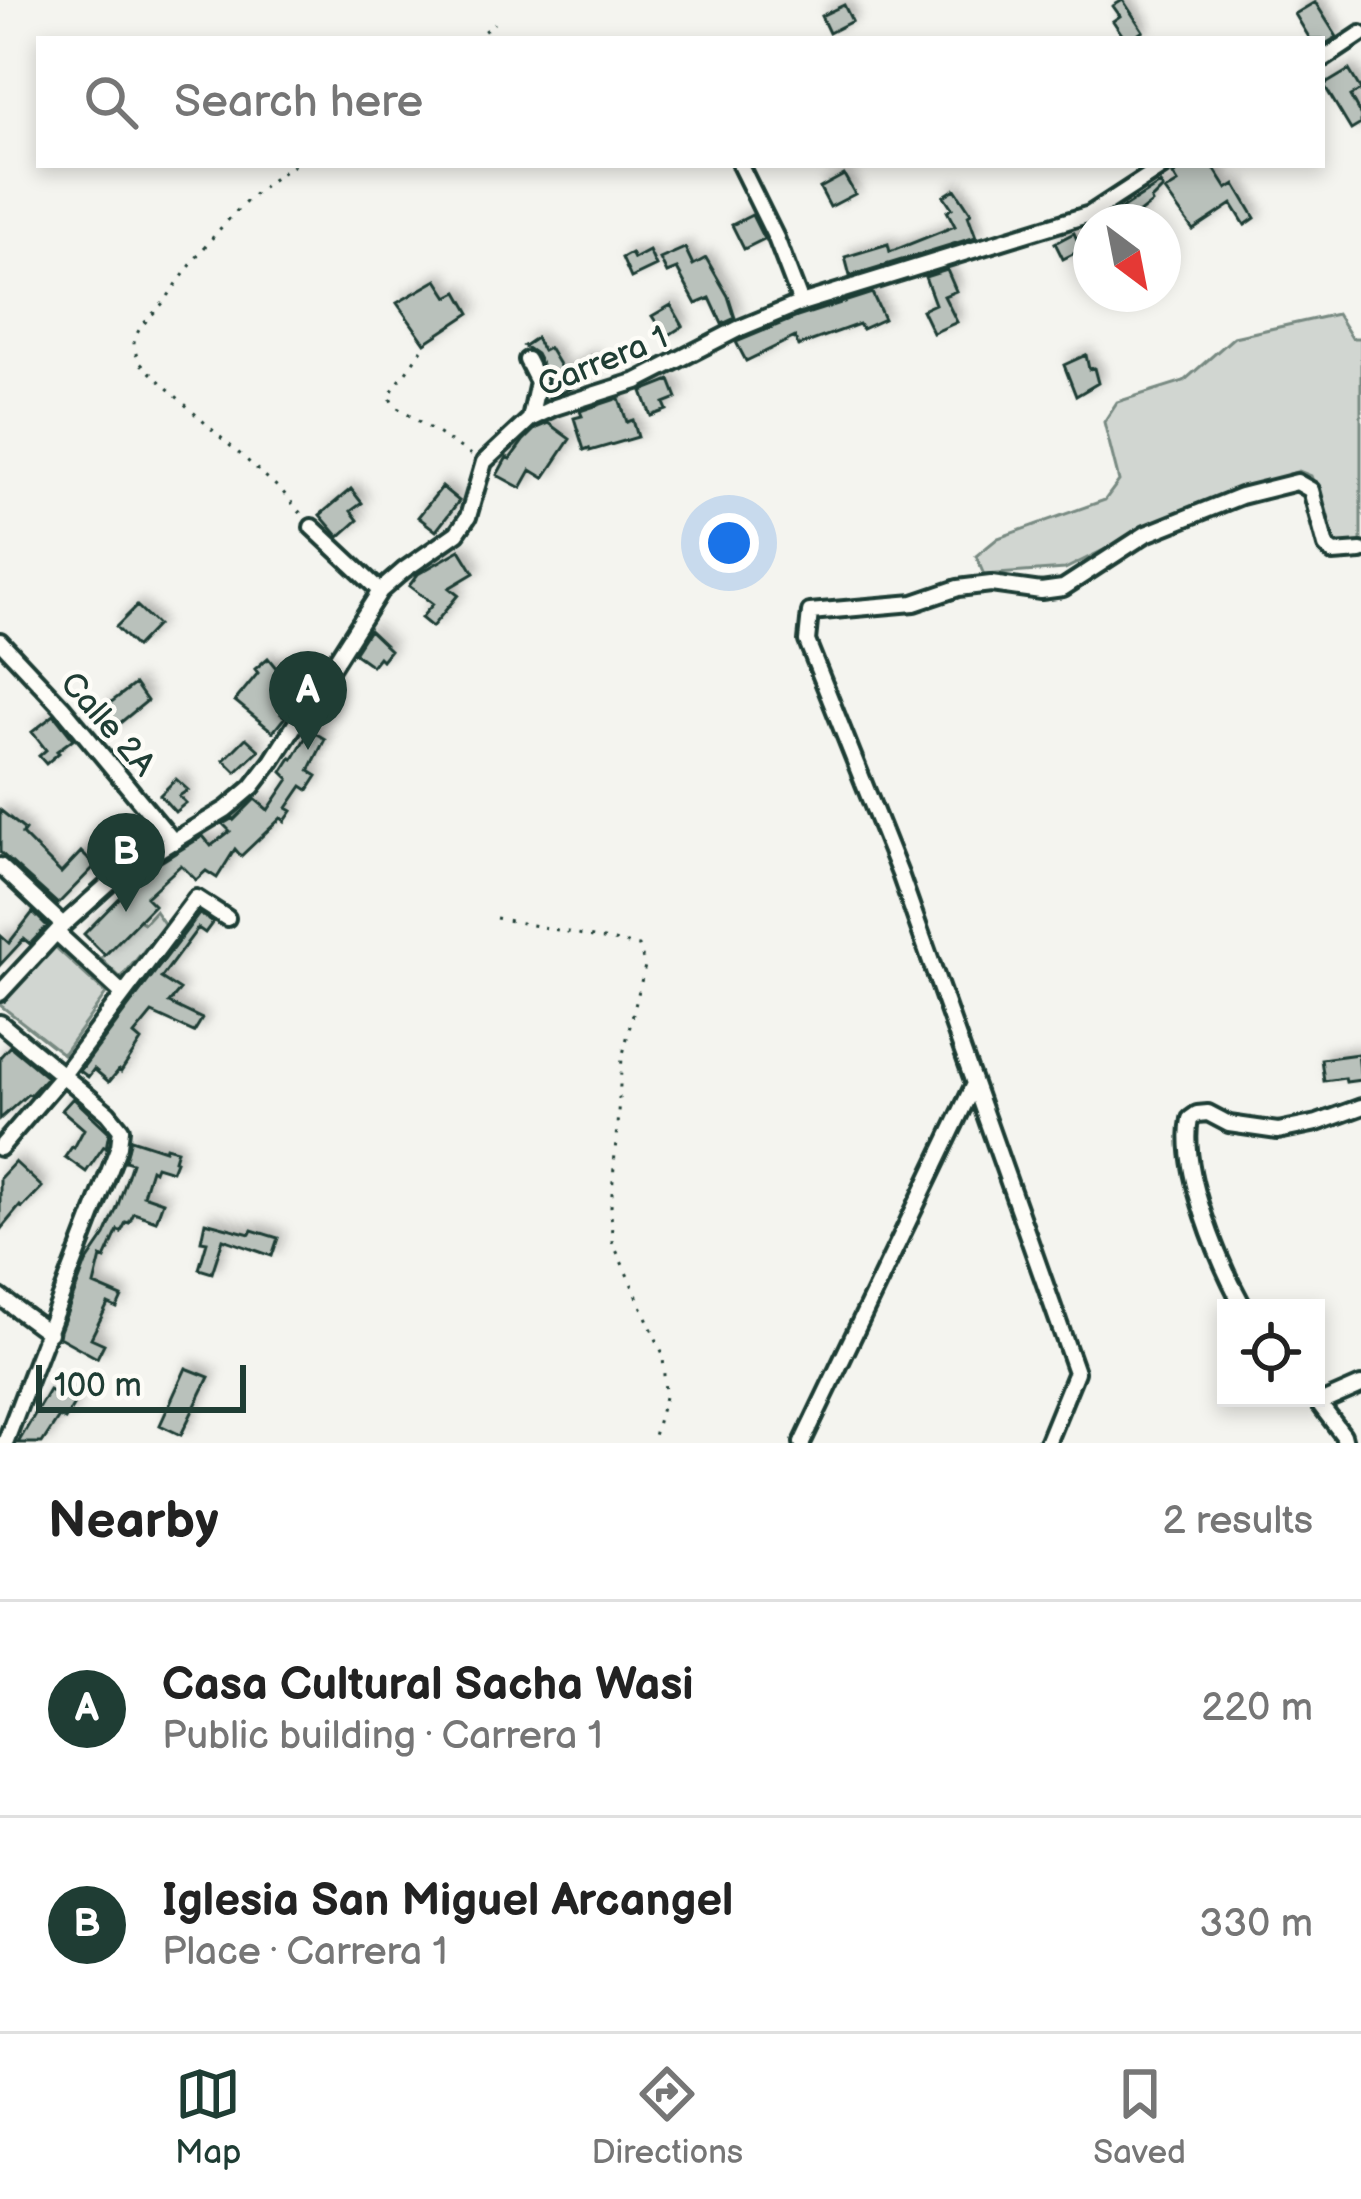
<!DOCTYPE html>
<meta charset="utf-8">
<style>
:root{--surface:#fff;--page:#f6f6f6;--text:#222;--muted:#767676;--line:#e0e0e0;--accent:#1f3d34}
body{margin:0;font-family:"Balsamiq Sans",sans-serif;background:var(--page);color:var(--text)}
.controls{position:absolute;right:36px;bottom:36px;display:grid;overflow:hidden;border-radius:0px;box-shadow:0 6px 18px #0003}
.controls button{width:108px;height:108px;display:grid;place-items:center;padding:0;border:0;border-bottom:3px solid var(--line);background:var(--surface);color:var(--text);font:60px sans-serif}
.compass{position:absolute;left:1073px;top:204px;width:108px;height:108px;border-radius:50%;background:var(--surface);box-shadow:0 6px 18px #0003;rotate:148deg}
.scale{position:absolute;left:36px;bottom:30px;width:210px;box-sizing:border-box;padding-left:12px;border:6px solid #1f3d34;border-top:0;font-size:33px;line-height:42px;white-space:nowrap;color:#1f3d34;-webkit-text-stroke:9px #fdfcf7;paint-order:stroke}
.you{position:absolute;left:729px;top:543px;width:42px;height:42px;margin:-30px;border:9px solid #fff;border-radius:50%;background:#1a73e8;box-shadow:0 0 0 18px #1a73e833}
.badge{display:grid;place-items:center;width:78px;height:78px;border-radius:50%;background:var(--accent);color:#fff;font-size:39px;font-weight:700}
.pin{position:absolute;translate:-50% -99px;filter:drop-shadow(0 3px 6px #0008)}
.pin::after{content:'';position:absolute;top:63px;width:42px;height:36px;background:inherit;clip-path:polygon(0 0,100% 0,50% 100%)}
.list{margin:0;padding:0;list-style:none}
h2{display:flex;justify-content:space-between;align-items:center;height:156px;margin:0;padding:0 48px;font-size:51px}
h2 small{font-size:39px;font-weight:400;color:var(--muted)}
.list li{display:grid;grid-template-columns:78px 1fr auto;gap:36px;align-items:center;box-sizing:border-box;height:216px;padding:0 48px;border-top:3px solid var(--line)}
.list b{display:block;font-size:45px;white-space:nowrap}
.list p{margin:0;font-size:39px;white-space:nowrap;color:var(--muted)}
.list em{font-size:39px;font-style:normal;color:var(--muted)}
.icon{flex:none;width:66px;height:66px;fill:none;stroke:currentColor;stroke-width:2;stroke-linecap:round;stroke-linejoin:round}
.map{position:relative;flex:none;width:1361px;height:1443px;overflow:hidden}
.search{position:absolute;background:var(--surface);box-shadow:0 6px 18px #0003;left:36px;right:36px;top:36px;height:132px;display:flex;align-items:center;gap:30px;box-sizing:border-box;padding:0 42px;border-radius:0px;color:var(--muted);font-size:45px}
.sheet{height:588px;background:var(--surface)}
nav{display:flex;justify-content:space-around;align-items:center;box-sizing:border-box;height:168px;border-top:3px solid var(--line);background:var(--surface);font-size:33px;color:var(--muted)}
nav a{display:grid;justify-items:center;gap:6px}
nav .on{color:var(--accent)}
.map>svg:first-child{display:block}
.green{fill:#d1d6d1;stroke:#788a82;stroke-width:3}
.building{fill:#b9c1bb;stroke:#1f3d34;stroke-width:3;filter:url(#shadow)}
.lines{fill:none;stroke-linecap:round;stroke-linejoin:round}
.minor-casing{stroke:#1f3d34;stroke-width:22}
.path{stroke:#1f3d34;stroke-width:3;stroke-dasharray:3 9;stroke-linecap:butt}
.minor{stroke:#fdfcf7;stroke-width:14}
.labels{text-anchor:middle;stroke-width:9;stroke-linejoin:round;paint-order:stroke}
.street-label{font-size:33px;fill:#1f3d34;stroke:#fdfcf7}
</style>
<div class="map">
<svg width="1361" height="1443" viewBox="0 0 1361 1443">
<defs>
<filter id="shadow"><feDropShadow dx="5.5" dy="-5.5" stdDeviation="6" flood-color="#0004"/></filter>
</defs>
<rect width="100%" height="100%" fill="#f4f4ef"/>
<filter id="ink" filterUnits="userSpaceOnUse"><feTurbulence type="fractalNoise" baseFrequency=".00833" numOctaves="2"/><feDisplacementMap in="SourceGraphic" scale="24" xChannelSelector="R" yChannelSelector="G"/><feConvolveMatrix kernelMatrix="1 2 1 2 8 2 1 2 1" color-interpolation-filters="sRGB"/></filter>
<g filter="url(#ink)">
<path class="green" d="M1337,314L1352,338H1361V548L1337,543L1334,539L1311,476L1299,471L1235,492L1164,520L1065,569L984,575L976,556L998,538L1105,500L1119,481L1104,422L1117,402L1184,381L1234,337Z
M155,911L165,925L121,978L101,959L139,920L144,923Z
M53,945L106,994L63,1054L0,1005V1000Z"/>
<path class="building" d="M1123,0L1143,31L1132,39H1125L1113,21L1120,16L1113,6Z
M1315,2L1337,37L1322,46V39H1310L1295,14Z
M844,5L852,21L829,33L821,16Z
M1349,70L1361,90L1350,96L1361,116V124L1351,130L1324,85Z
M1187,165H1212L1227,189L1235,184L1255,218L1245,225L1232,204L1193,230L1165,191L1178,183L1173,175Z
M844,175L855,194L830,207L820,188Z
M1160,184L1163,188L1151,200L1152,203L1128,222H1101Z
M955,189L971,213L968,215L976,237L850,276L845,257L888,244L890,252L955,226L947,211L952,208L944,196Z
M752,215L764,239L744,249L732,225Z
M1074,233L1079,244L1091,238V278L1077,252L1063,259L1055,243Z
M685,248L693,265L706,258L728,296L735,318L722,324L710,298L696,304L677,269L667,273L660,259Z
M649,251L656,266L631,278L622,258L631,253L634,259Z
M947,270L956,291L944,296L957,322L933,333L922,310L935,304L925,277Z
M437,280L448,297L458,292L470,313L425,343L397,303Z
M872,293L884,319L862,329L859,324L798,346L795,337L746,361L736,342L797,317Z
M671,305L683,326L666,337L652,316Z
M536,338L543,351L549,348L564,373L591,356L598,368L571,385L572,388L549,398L548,377L536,354L524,346Z
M1086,355L1089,369L1094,368L1098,383L1076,396L1064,365Z
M670,380L677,398L664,403L667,410L651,416L642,391Z
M619,398L627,422L633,420L638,437L590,451L589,448L584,450L574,418L582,416L580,411Z
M548,423L570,439L544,478L531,470L521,488L497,475L507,457L510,459L523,441L536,428Z
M442,487L459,501L436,531L418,517Z
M351,489L362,503L351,511L358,520L339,537L320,515Z
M460,550L474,573L449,588L458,595L432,627L421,618L433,604L409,586L418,574Z
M137,606L157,625L136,647L116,627Z
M369,630L390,650L382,660L379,657L372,666L354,653Z
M268,658L286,680L281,685L295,697L281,714L285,717L273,732L235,701L258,673L255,669Z
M135,684L147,701L109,732L98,718L110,703Z
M54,715L73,739L57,751L59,753L46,764L39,756L46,750L32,732Z
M310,730L325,739L309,771L317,776L308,790L302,786L287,808L292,811L285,821L281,818L241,856L235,849L217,878L206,871L196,880L181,865L146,897L154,905L105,955L84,934L146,871L203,836L211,846L230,831L223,824L233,818L234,820L255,799L268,810L289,779L282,772L291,758L293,759Z
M246,738L259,750L236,772L224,760Z
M176,779L188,790L179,796L186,803L175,812L160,795Z
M0,810L25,830L22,834L61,873L81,852L95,866L58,904L0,852Z
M33,912L47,926L30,944L24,939L0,965V935L9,943Z
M199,914L213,922L205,933L198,928L161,978L180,990L169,1003L202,1019L194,1032L152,1013L134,1035L141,1041L121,1072L119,1070L109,1082L94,1069L88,1077L80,1071Z
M10,1046L47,1077L30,1095L28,1094L0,1119V1057Z
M1358,1054L1361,1080L1346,1082L1345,1078L1324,1081L1321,1059Z
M73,1098L109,1132L106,1148L104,1146L86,1172L65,1157L72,1147L74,1148L84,1129L62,1110Z
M131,1139L165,1150L166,1147L177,1150L174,1160L176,1161L172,1171L156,1166L154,1171L151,1169L143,1195L163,1202L156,1221L134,1213L129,1223L126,1222L121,1232L118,1230L105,1259L101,1257L94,1285L122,1297L117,1308L108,1304L91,1338L104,1344L97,1358L59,1337L60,1331L86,1263L105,1235L117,1208L132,1163L125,1161Z
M15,1162L42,1187L22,1208L20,1206L0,1230V1178Z
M205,1222L250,1234L252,1230L278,1238L272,1256L223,1239L212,1273L199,1269L207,1242L201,1241Z
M186,1368L209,1377L181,1435L160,1425Z
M49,1390L74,1404L65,1420L59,1417L42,1443H18Z"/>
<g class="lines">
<defs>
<path id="minor" d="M1322,60L1361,34
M740,165L776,238L801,303
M527,360L538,382L530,419
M312,527L380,591
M0,641L62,707L174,842
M0,866L63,925
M57,933L122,993
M0,993L63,925L122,872L226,809L252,787L272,761L380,591L404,570L457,533L468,517L484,462L530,419L555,407L637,381L738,329L801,303L1090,214L1165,165
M0,1023L108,1113L121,1129L119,1146L5,1443
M0,1148L62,1076L196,898L227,918
M0,1297L49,1333
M1244,1308C1219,1263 1180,1170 1190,1119L1197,1114L1208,1113L1229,1124L1278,1131L1317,1123L1361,1107
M1315,1398L1343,1435L1345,1443
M1320,1403L1361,1385
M802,1443L974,1084
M1047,1443L1076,1372L900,874L807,641L810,612L914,603L958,588L991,584L1041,591L1063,588L1146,534L1241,496L1297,482L1311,490L1326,546L1333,553L1361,551"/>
</defs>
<use href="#minor" class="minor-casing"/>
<path class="path" d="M475,39L494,23
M294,165C239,199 203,247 166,299C157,312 135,327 134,344C134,349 137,357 139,362L218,435L282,491L303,516
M422,350L389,395L393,405L472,455
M496,918L639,946L645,966L622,1058L611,1207L612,1241L663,1354L665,1397L652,1443"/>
<use href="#minor" class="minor"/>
</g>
</g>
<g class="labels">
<g class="street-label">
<text transform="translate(602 360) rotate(-22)" y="12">Carrera 1</text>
<text transform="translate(109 723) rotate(49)" y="12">Calle 2A</text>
</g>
</g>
</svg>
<div class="controls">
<button><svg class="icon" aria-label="locate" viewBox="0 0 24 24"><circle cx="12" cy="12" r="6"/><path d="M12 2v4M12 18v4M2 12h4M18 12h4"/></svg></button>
</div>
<svg class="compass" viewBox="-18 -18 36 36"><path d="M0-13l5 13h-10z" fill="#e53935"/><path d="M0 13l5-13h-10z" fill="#767676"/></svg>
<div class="scale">100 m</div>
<div class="you"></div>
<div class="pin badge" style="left:308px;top:750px">A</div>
<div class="pin badge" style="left:126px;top:912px">B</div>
<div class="search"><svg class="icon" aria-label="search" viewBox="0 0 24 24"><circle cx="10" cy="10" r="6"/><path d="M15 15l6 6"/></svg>Search here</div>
</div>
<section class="sheet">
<h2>Nearby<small>2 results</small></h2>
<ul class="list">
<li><span class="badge">A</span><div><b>Casa Cultural Sacha Wasi</b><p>Public building · Carrera 1</p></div><em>220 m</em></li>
<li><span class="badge">B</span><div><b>Iglesia San Miguel Arcangel</b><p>Place · Carrera 1</p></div><em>330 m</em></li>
</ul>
</section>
<nav>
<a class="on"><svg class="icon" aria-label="map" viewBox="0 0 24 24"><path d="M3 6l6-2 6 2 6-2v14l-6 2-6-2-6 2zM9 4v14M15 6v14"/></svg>Map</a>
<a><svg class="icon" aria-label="directions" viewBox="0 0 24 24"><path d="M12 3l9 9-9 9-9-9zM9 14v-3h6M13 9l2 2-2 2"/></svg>Directions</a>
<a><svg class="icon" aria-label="saved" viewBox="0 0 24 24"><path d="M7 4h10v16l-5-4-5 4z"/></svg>Saved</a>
</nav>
